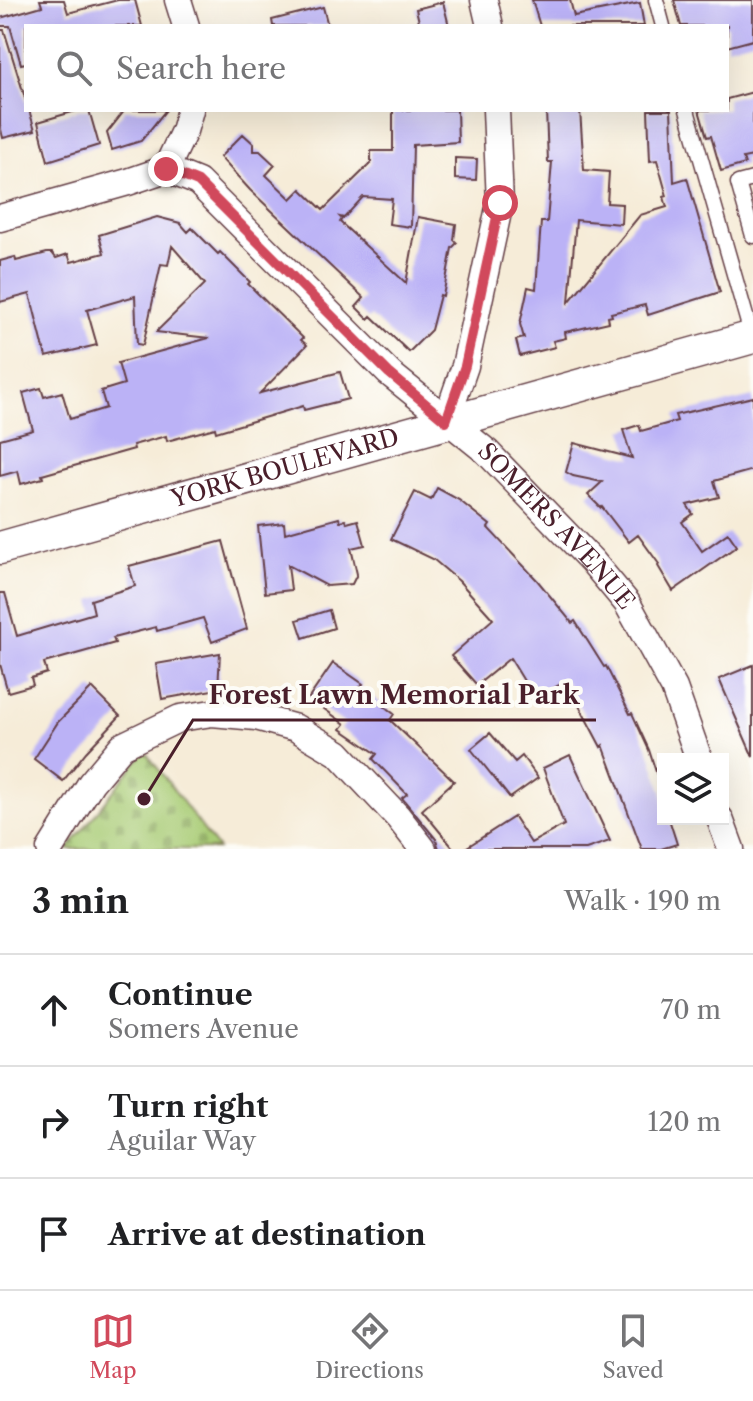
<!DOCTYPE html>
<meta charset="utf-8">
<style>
:root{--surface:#fff;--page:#f2f2f2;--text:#202124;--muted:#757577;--line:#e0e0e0;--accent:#d1495b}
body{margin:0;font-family:"Libre Caslon Text",serif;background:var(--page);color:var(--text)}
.controls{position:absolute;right:24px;bottom:24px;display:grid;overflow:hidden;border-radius:0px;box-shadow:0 8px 32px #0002}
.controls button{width:72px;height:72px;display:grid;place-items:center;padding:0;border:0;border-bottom:2px solid var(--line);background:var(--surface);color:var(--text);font:40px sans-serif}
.stop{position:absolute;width:24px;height:24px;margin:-18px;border:6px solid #d1495b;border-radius:50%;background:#fff}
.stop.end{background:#d1495b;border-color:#fff;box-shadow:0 2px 8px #0008}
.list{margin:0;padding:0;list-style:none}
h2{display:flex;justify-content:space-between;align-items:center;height:104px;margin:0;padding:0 32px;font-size:34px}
h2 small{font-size:26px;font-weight:400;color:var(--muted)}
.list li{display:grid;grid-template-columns:52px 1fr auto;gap:24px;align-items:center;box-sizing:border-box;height:112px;padding:0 32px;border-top:2px solid var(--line)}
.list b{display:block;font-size:30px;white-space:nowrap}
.list p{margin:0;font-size:26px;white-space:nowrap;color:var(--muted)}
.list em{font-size:26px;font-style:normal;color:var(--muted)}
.icon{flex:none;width:44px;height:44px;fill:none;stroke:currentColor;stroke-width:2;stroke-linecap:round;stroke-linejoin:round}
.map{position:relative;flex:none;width:753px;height:849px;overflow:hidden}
.search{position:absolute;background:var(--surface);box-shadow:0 8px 32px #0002;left:24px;right:24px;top:24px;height:88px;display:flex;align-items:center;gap:20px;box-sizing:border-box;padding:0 28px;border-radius:0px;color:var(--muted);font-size:30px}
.sheet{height:440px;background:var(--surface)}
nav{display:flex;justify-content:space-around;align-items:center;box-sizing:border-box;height:112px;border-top:2px solid var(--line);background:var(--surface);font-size:22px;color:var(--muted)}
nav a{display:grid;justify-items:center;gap:4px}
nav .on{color:var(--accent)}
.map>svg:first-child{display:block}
.cemetery{fill:url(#cemetery-stones);stroke:#7a7650;stroke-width:2}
.building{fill:#bbb2f6}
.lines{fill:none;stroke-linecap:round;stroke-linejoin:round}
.service-casing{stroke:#643e45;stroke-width:17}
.minor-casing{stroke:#643e45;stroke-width:29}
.tertiary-casing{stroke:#643e45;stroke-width:35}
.service{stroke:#fff;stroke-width:14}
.minor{stroke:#fff;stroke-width:26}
.tertiary{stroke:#fff;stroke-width:32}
.route{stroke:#d1495b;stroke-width:10}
.labels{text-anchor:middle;stroke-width:8;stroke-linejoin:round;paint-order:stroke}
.street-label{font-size:24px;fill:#4a1f2b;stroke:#fdfcf7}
.leader{fill:none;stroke:#4a1f2b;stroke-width:3}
.callout-dot{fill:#4a1f2b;stroke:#fdfcf7;stroke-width:3}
.callout-label{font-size:26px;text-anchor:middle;font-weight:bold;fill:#4a1f2b;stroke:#fdfcf7;stroke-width:8;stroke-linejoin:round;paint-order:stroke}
</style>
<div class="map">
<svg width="753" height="849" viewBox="0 0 753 849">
<defs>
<pattern id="cemetery-stones" width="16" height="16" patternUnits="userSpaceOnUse" patternTransform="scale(2)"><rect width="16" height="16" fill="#a9cc76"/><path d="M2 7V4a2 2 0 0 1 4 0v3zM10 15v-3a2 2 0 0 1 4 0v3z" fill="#93af66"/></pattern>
</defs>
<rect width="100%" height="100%" fill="#fdfcf7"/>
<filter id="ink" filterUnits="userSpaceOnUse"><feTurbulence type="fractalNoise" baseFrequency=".0125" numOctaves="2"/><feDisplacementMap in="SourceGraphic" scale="16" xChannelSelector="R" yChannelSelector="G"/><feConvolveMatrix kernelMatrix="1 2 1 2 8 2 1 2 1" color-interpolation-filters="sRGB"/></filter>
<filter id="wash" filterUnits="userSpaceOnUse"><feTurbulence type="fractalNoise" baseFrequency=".006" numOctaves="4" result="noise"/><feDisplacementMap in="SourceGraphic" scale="32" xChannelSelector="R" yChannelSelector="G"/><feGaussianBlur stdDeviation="1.8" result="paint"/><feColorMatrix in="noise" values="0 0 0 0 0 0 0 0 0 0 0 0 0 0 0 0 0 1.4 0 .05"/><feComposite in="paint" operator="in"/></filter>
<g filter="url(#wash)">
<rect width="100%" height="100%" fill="#f6ecd8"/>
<path class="cemetery" d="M145,751L218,849H67L69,847Z"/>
<g id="blocks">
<path class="building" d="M40,0H64L68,13L118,0H135L142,26H26V63L21,64L10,26H0V18L42,6Z
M532,0H570L574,16L640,3L644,26H540Z
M674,0H753V40L727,47V26H681Z
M443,2L449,26H420L416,9Z
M323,7L328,26H273L272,20Z
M0,30H4L26,101V110H29L35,130L3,138L0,125Z
M753,92V156L743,158L745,164L721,171L711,136L707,137L699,110H727V99Z
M79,110H89L99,145L48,161L38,122Z
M125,110H166L141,141L112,150L107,133Z
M393,110H457L458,142L413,145L411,227L389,224L392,199L363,197L344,218L340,217L342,219L340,222L406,283L418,217L456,224L454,240L457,243L452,248L443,296L440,295L431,330L409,352L371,316L368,319L356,307L364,298L250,190L220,157L243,134L254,144V151H260L275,165L266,175L291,199L301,189L323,210L371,163V151H393Z
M546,110H580L584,170L609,172L607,203L622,204L621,224L576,220L569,302L640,215L667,207L664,197L667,196L657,160L650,161L648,110H671L674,182L687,178L720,292L648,315L645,305L611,313L612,316L608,317L609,322L565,332L566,338L553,341L555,347L520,356L516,340L524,338L520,324L528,287L536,289L541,222H547L552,162H548Z
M455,158L477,159L476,180L455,179Z
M157,217L180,223L188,232L192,228L218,254L220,252L250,282L248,284L303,338L301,340L307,345L260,393L340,372L348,399L304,410L303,406L216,432L215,428L167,441L166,436L133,445L134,449L42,475L43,478L21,484L18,471L0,476V439L33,430L23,393L41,388L44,397L62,392L70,419L106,408L101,391L124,384L118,363L209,338L156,332L205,284L172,246L168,265L161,264L143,345L137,344L135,296L87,310L97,345L46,357L30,294L0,302V261L15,257L16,261L47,253H52L56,258L68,254L71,262L104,253L99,235Z
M753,397V470L714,481L719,497L687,505L693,514L682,522L702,551L728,533L737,546L673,591L658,566L659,564L638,535L629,542L602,507L601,508L588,495L602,482L573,476L566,472L574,443L632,458L623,430L639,425L641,431L677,421L675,415Z
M437,488L459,500L490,525L488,528L537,580L572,623L575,621L604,667L606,666L630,714L632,713L649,750L663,794V819H669L677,844L661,849H642L603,745L601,747L566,681L535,699L510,658L477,685L451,656L493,619L459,581L433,559L391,539L415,492L431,500Z
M339,518L340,521L346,520L347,523L358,520L365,545L351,548L357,574L352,584L327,586L288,565L291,590L265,593L258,526L284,523L285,533Z
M223,541L247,629L212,642L203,618L157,631L156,627L113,638L115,643L44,663L47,673L31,678L33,685L8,692L0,664V593H5L17,636L94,613L91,600L135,586L129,566Z
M329,610L334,628L303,638L297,620Z
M220,653L218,689L162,699L156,664Z
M333,663L363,684L360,687L394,714L390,720L454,781L422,810L454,849H439L436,839L402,798L407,794L373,759L377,754L341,729L345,724L309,698Z
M753,665V757L719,679Z
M92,688L120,716L86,752L63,781L34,759L58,722Z
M490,733L515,762L522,756L538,778L510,798L471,749Z
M570,755L610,841L586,849H464L514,817L531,843L564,825L543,768Z"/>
</g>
</g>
<g filter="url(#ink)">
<use href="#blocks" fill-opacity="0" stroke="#643e45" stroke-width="2"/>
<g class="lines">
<defs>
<path id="service" d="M656,0L663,26
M687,110L752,337
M753,179L738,183L753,236"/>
<g id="minor">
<path d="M178,0L186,26"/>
<path d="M484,0L490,26"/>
<path id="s1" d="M166,169L198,182L389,373L487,452L592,561L627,603L674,688L699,759"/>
<path d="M0,218L128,182L166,169L184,131L190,110"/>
<path d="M446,421L465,366L500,203L496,110"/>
<path d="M720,819L731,849"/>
<path d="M50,849L91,783L122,746L180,718L212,713L256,717L296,728L338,753L398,817L423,849"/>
</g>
<g id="tertiary">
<path id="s2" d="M0,548L753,337"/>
</g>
</defs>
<use href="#service" class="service-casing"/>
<use href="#minor" class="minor-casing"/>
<use href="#tertiary" class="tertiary-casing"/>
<use href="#service" class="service"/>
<use href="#minor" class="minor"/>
<use href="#tertiary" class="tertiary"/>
</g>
</g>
<g class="lines" filter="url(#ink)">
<path class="route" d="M166,169L198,182L389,373L446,421L465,366L500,203"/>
</g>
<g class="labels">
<g class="street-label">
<text dy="8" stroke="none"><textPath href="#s2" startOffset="296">YORK BOULEVARD</textPath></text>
<text dy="8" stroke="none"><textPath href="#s1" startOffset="532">SOMERS AVENUE</textPath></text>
</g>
</g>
<path class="leader" d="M144 799L193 720H596"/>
<circle class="callout-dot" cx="144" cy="799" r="8"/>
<g class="callout-label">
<text x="394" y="704">Forest Lawn Memorial Park</text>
</g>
</svg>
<div class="controls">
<button><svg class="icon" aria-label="layers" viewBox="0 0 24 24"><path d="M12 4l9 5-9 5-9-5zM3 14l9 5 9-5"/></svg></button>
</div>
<div class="stop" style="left:500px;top:203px"></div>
<div class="stop end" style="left:166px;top:169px"></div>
<div class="search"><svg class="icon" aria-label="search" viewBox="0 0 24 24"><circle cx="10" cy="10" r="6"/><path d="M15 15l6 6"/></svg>Search here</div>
</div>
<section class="sheet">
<h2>3 min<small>Walk · 190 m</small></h2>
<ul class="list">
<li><svg class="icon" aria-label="ahead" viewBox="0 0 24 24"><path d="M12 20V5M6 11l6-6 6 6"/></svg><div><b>Continue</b><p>Somers Avenue</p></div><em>70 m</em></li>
<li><svg class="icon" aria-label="right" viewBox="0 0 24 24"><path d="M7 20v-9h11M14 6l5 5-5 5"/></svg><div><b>Turn right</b><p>Aguilar Way</p></div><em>120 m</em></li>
<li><svg class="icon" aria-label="arrive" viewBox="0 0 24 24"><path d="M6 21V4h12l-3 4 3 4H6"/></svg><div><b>Arrive at destination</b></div></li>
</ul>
</section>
<nav>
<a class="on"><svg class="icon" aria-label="map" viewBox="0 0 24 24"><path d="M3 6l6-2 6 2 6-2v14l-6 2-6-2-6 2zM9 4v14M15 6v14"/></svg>Map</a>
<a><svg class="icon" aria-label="directions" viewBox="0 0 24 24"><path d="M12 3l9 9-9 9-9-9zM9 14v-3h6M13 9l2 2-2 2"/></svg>Directions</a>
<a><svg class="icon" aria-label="saved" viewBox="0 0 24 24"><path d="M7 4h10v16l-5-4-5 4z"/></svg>Saved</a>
</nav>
